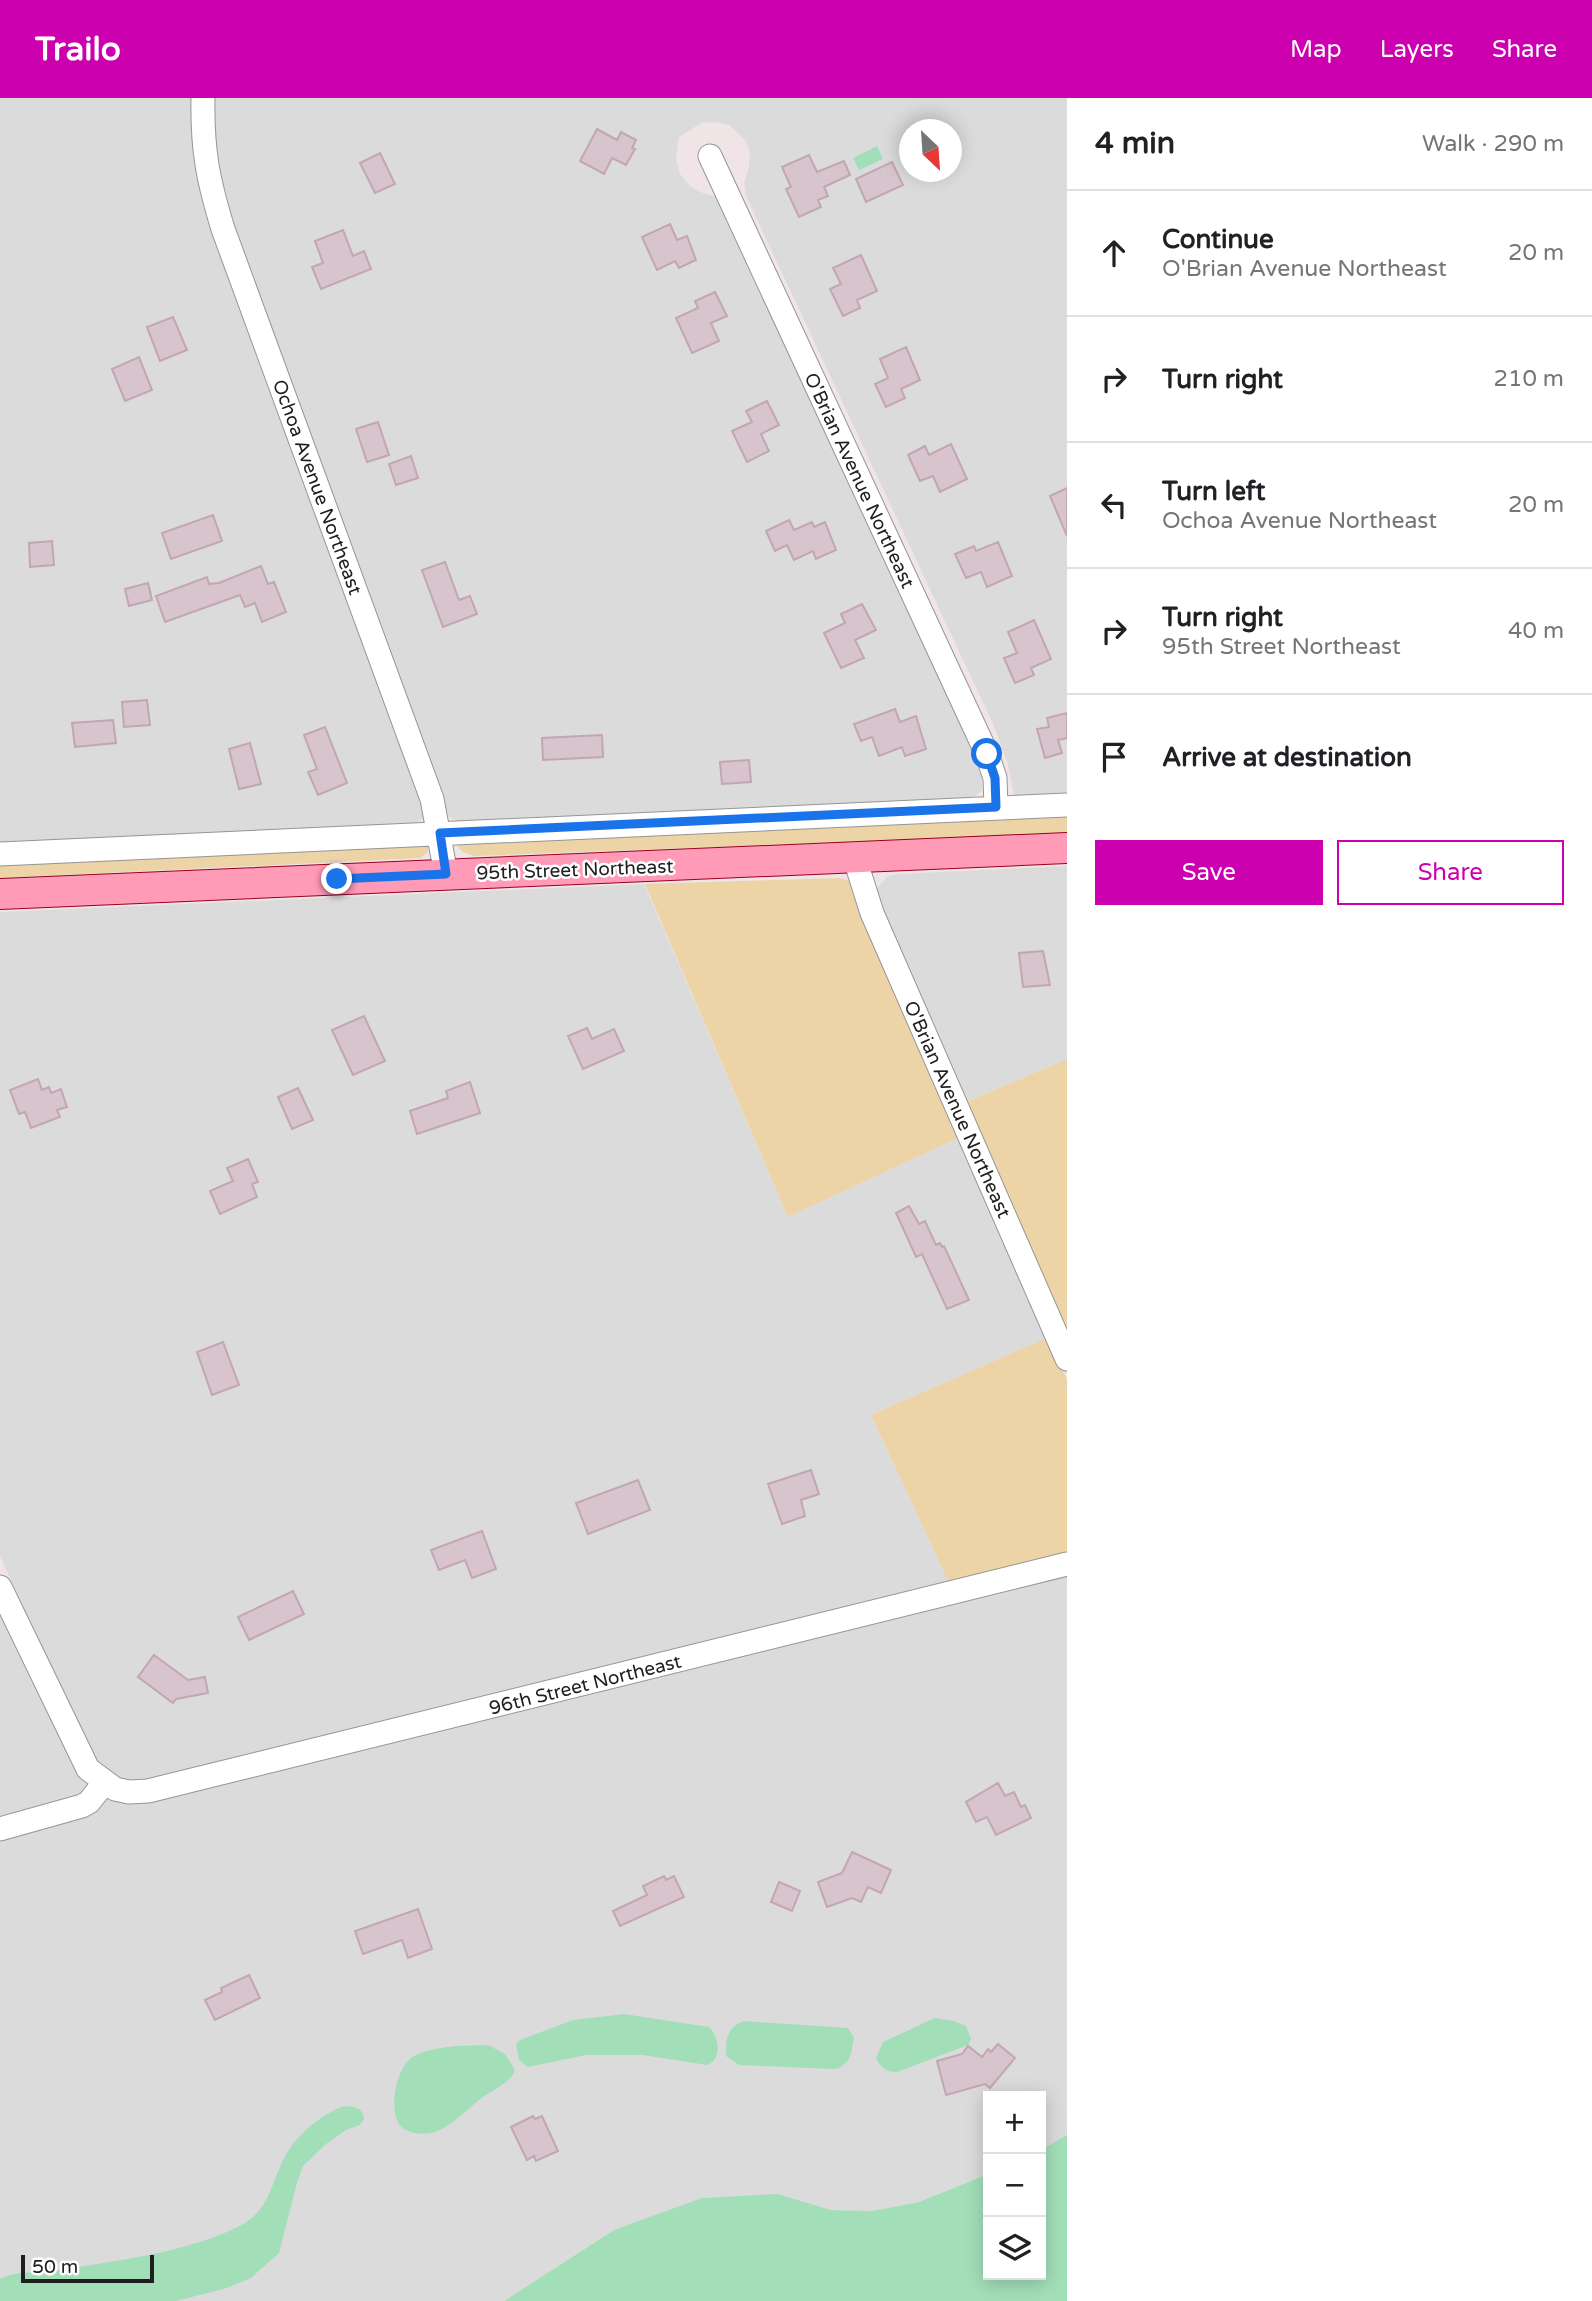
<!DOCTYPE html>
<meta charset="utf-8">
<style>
:root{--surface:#fff;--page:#f2f2f2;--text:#202124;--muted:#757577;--line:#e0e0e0;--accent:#cd00b0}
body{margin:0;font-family:"Varela Round",sans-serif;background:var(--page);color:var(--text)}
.controls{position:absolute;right:21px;bottom:21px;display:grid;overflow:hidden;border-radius:0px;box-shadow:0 4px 18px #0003}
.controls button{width:63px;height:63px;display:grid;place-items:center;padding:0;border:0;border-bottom:2px solid var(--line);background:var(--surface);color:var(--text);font:35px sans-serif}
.compass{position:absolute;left:899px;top:21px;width:63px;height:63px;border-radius:50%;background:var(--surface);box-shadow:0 4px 18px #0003;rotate:155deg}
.scale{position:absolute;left:21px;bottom:18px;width:133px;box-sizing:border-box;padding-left:7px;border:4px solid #1e1e1e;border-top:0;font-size:19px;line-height:24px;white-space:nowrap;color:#1e1e1e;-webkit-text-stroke:5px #fff;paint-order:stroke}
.stop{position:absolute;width:21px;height:21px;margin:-16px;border:5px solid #1a73e8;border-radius:50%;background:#fff}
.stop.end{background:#1a73e8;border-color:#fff;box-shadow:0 2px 7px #0008}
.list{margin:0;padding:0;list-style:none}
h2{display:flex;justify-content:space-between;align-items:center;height:91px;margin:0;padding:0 28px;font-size:30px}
h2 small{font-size:23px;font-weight:400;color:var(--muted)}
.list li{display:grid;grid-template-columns:46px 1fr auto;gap:21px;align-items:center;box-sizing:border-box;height:126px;padding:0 28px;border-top:2px solid var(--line)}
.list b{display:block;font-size:26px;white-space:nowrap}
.list p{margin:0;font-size:23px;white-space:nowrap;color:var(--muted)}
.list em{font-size:23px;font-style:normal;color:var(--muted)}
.actions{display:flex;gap:14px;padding:21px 28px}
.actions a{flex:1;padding:16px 0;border:2px solid var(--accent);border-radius:0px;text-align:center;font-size:24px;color:var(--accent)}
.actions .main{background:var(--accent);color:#fff}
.icon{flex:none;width:38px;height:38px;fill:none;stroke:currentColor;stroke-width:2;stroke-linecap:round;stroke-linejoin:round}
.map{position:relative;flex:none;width:1067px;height:2203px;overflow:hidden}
header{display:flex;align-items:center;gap:42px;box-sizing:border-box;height:98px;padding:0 35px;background:var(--accent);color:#fff}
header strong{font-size:33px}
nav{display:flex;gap:38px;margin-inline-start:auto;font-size:24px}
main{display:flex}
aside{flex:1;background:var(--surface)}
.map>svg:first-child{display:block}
.residential{fill:#dcdbdc;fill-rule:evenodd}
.grass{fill:#ecd4a7}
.water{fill:#a2dfb9}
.building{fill:#d7c4cc;stroke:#c2a6b2;stroke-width:2}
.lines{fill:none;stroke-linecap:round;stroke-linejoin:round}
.minor-casing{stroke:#959595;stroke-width:25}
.major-casing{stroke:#99001d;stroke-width:32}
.minor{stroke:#fff;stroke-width:23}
.major{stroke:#ff9ab7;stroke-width:30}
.route{stroke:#1a73e8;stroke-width:9}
.labels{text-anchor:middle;stroke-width:5;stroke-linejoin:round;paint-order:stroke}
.street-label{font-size:19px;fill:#1e1e1e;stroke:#fff}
</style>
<header>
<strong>Trailo</strong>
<nav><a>Map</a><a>Layers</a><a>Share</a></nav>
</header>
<main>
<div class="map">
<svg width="1067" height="2203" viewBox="0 0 1067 2203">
<rect width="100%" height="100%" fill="#f0e4e6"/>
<path class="residential" d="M0,0H195L193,32L425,715L421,722L410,728L0,747Z
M213,0H1067V699L1022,701L1014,697L1008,667L994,628L746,98L744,85L749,68L750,54L745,42L729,27L714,24L701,25L679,39L676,60L680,76L690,88L700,94L717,99L722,108L978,664L981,675L982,693L969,702L471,723H457L449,719L227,110L216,72ZM909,32H951V74H909Z
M1067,768V961L964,1005L883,819L876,791L888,778L898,776Z
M644,786L788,1119L960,1039L1049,1239L871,1317L950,1487L148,1682L122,1681L105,1673L90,1656L0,1458V814Z
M1067,1473V2037L1041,2052V1998H988V2076L919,2104L872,2113L831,2112L778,2096L614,2132L504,2203H0V1505L113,1698Z"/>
<path class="grass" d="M1067,718V736L474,758L463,754L458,749L461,745Z
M427,746L428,754L420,760L0,780V763Z
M840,780L849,783L855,792L960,1039L788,1119L645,786Z
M1067,961V1244L964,1005Z
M1049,1239L1067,1282V1457L950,1487L871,1317Z"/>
<path class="water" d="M877,48L883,61L859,72L853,60Z
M624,1916L709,1929C720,1939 722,1962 707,1967L642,1957H586L528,1969L519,1962L516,1946L520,1942L573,1922Z
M935,1920L954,1923L966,1928L971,1941L968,1947L897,1974C886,1974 881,1970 876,1960L883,1944Z
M743,1923L848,1930L854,1940C851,1955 851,1967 835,1971L739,1967L726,1958C726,1941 726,1931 743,1923Z
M488,1947L505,1956L515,1972C511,1986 489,1993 479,2002C467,2012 454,2025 440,2032C427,2038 403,2038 397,2022C390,2005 397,1967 414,1958C436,1947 465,1948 488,1947Z
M344,2008C354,2009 363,2009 364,2021L360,2027L346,2032L326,2046L303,2068L297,2085L279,2155L251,2180L227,2190L176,2203H0V2181C15,2172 35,2176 52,2173C112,2163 190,2155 243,2126C273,2109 272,2076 290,2050C302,2033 324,2015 344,2008Z
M1067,2037V2203H504L614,2132L702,2100L778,2096L831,2112L872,2113L919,2104L988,2076V2177H1041V2052Z"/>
<path class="building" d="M597,31L617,42L621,34L636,42L632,50L635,51L626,67L612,60L604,76L580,63Z
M380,55L395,86L375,95L360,65Z
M809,57L817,74L844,63L850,77L824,89L828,98L818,102L821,109L799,119L786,91L791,89L782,69Z
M892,64L903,87L866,104L856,81Z
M670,126L677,142L687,138L696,162L679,170L675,163L657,172L642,139Z
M343,132L353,158L364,153L371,171L321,191L312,169L323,165L315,143Z
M861,157L877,193L857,202L860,210L843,218L830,191L841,186L833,170Z
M715,194L727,218L711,225L719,243L692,255L676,220L698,210L695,203Z
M173,219L187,252L160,263L147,229Z
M906,249L920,282L901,291L905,300L886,309L875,286L888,280L880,261Z
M139,259L152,292L125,303L112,271Z
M767,303L779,327L761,336L769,353L747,364L732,333L752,324L746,313Z
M378,324L389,357L367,364L356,331Z
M951,346L967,381L940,394L933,378L920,383L908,357L925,348L929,357Z
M411,358L418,380L396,387L389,366Z
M1067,390V438L1050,398Z
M213,417L222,443L171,461L162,435Z
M789,422L794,432L812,424L814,429L825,424L836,452L816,461L813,453L794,462L787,447L775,453L766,433Z
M52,443L54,467L30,469L29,445Z
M998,444L1012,478L987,489L981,474L966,480L955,456L974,448L976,453Z
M445,464L459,502L470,498L477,516L443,529L422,472Z
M261,468L268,486L274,484L286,514L262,524L255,505L245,509L240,497L165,524L156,498L207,479L209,486L219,485Z
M148,485L152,502L129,508L125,491Z
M862,506L876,532L855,542L864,560L841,570L824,535L845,525L841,516Z
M1034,522L1051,561L1031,570L1034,577L1015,585L1004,560L1017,555L1008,534Z
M147,602L150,627L124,629L122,604Z
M895,611L900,624L916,618L926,651L905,658L902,649L879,658L872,639L861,643L854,626Z
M1067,615V640L1058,642L1062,655L1045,660L1037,631L1049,629L1047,620Z
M113,622L116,645L75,649L72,625Z
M325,629L347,685L318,697L308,674L317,671L304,637Z
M602,637L603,659L543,662L542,640Z
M250,645L261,686L239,691L229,651Z
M749,662L751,684L722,686L720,664Z
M1043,853L1050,887L1023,889L1019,855Z
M364,918L385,963L353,977L332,932Z
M587,930L592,941L614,931L624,953L583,971L568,938Z
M38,981L42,992L49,989L51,995L61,991L67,1009L57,1012L60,1019L31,1030L25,1014L19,1016L10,992Z
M470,984L480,1015L417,1036L410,1013L448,1000L446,993Z
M298,990L313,1022L292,1031L278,999Z
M248,1061L258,1084L252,1086L257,1099L220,1116L210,1093L233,1083L227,1070Z
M909,1108L919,1126L925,1123L936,1147L940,1145L942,1149L944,1148L969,1202L947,1211L922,1156L916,1159L896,1115Z
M223,1244L239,1287L212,1297L197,1254Z
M811,1372L819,1396L801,1402L805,1418L782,1426L768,1386Z
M638,1382L650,1412L588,1436L576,1405Z
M482,1433L496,1471L472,1480L465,1462L439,1472L431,1452Z
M293,1493L304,1516L249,1542L238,1519Z
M154,1557L188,1582L205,1579L208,1595L176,1601L173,1605L138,1579Z
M998,1685L1005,1698L1014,1694L1021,1709L1025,1707L1031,1720L996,1737L987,1719L976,1724L966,1704Z
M852,1754L891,1772L881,1795L868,1789L861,1804L852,1800L827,1809L818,1784L842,1775Z
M664,1778L666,1782L674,1778L684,1799L620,1828L613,1813L647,1797L643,1788Z
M779,1784L800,1793L792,1813L771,1804Z
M418,1811L432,1851L408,1860L402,1842L363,1856L355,1833Z
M249,1877L260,1900L215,1922L205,1902L222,1894L221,1890Z
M998,1946L1015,1960L990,1990L985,1986L946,1997L937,1963L962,1956L968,1948L982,1959L988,1951L991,1954Z
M533,2018L535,2021L542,2018L558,2053L536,2063L534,2058L527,2062L511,2029Z"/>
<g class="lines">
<defs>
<path id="minor" d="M203,0C202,52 208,82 223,131L432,701L446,776
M710,58L987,656L995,680L996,709
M0,756L1067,707
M854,758L872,815L1067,1261
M0,1489L88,1671L115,1691L129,1694L148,1693L1067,1466
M0,1731L82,1708L89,1704L104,1685"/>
<path id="major" d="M0,796L1067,750"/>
</defs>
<use href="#minor" class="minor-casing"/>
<use href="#major" class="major-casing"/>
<use href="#minor" class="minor"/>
<use href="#major" class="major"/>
</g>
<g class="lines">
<path class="route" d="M337,781L446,776L440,735L996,709L995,680L987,656"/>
</g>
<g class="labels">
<g class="street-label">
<text transform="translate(860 382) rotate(65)" y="7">O'Brian Avenue Northeast</text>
<text transform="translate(318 389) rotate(70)" y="7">Ochoa Avenue Northeast</text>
<text transform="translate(575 771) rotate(-2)" y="7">95th Street Northeast</text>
<text transform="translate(958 1011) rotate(66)" y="7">O'Brian Avenue Northeast</text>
<text transform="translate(585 1586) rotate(-14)" y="7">96th Street Northeast</text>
</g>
</g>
</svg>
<div class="controls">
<button>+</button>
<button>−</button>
<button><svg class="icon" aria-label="layers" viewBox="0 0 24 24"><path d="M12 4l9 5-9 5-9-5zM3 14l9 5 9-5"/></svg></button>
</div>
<svg class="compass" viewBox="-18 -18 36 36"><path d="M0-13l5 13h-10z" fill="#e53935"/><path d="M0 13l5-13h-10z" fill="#757577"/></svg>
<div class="scale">50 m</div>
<div class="stop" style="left:987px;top:656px"></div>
<div class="stop end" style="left:337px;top:781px"></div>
</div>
<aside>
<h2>4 min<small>Walk · 290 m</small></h2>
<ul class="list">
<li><svg class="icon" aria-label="ahead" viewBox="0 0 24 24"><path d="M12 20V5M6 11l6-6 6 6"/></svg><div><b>Continue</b><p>O'Brian Avenue Northeast</p></div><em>20 m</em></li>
<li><svg class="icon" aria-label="right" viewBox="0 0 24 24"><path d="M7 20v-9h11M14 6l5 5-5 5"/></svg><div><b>Turn right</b></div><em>210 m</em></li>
<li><svg class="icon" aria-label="left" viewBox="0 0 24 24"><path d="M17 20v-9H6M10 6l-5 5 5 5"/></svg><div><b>Turn left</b><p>Ochoa Avenue Northeast</p></div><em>20 m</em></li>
<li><svg class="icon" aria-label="right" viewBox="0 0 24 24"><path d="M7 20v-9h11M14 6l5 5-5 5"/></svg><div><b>Turn right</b><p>95th Street Northeast</p></div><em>40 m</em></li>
<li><svg class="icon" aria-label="arrive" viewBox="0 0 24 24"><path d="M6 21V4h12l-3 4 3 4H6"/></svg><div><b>Arrive at destination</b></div></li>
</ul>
<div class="actions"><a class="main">Save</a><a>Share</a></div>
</aside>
</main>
